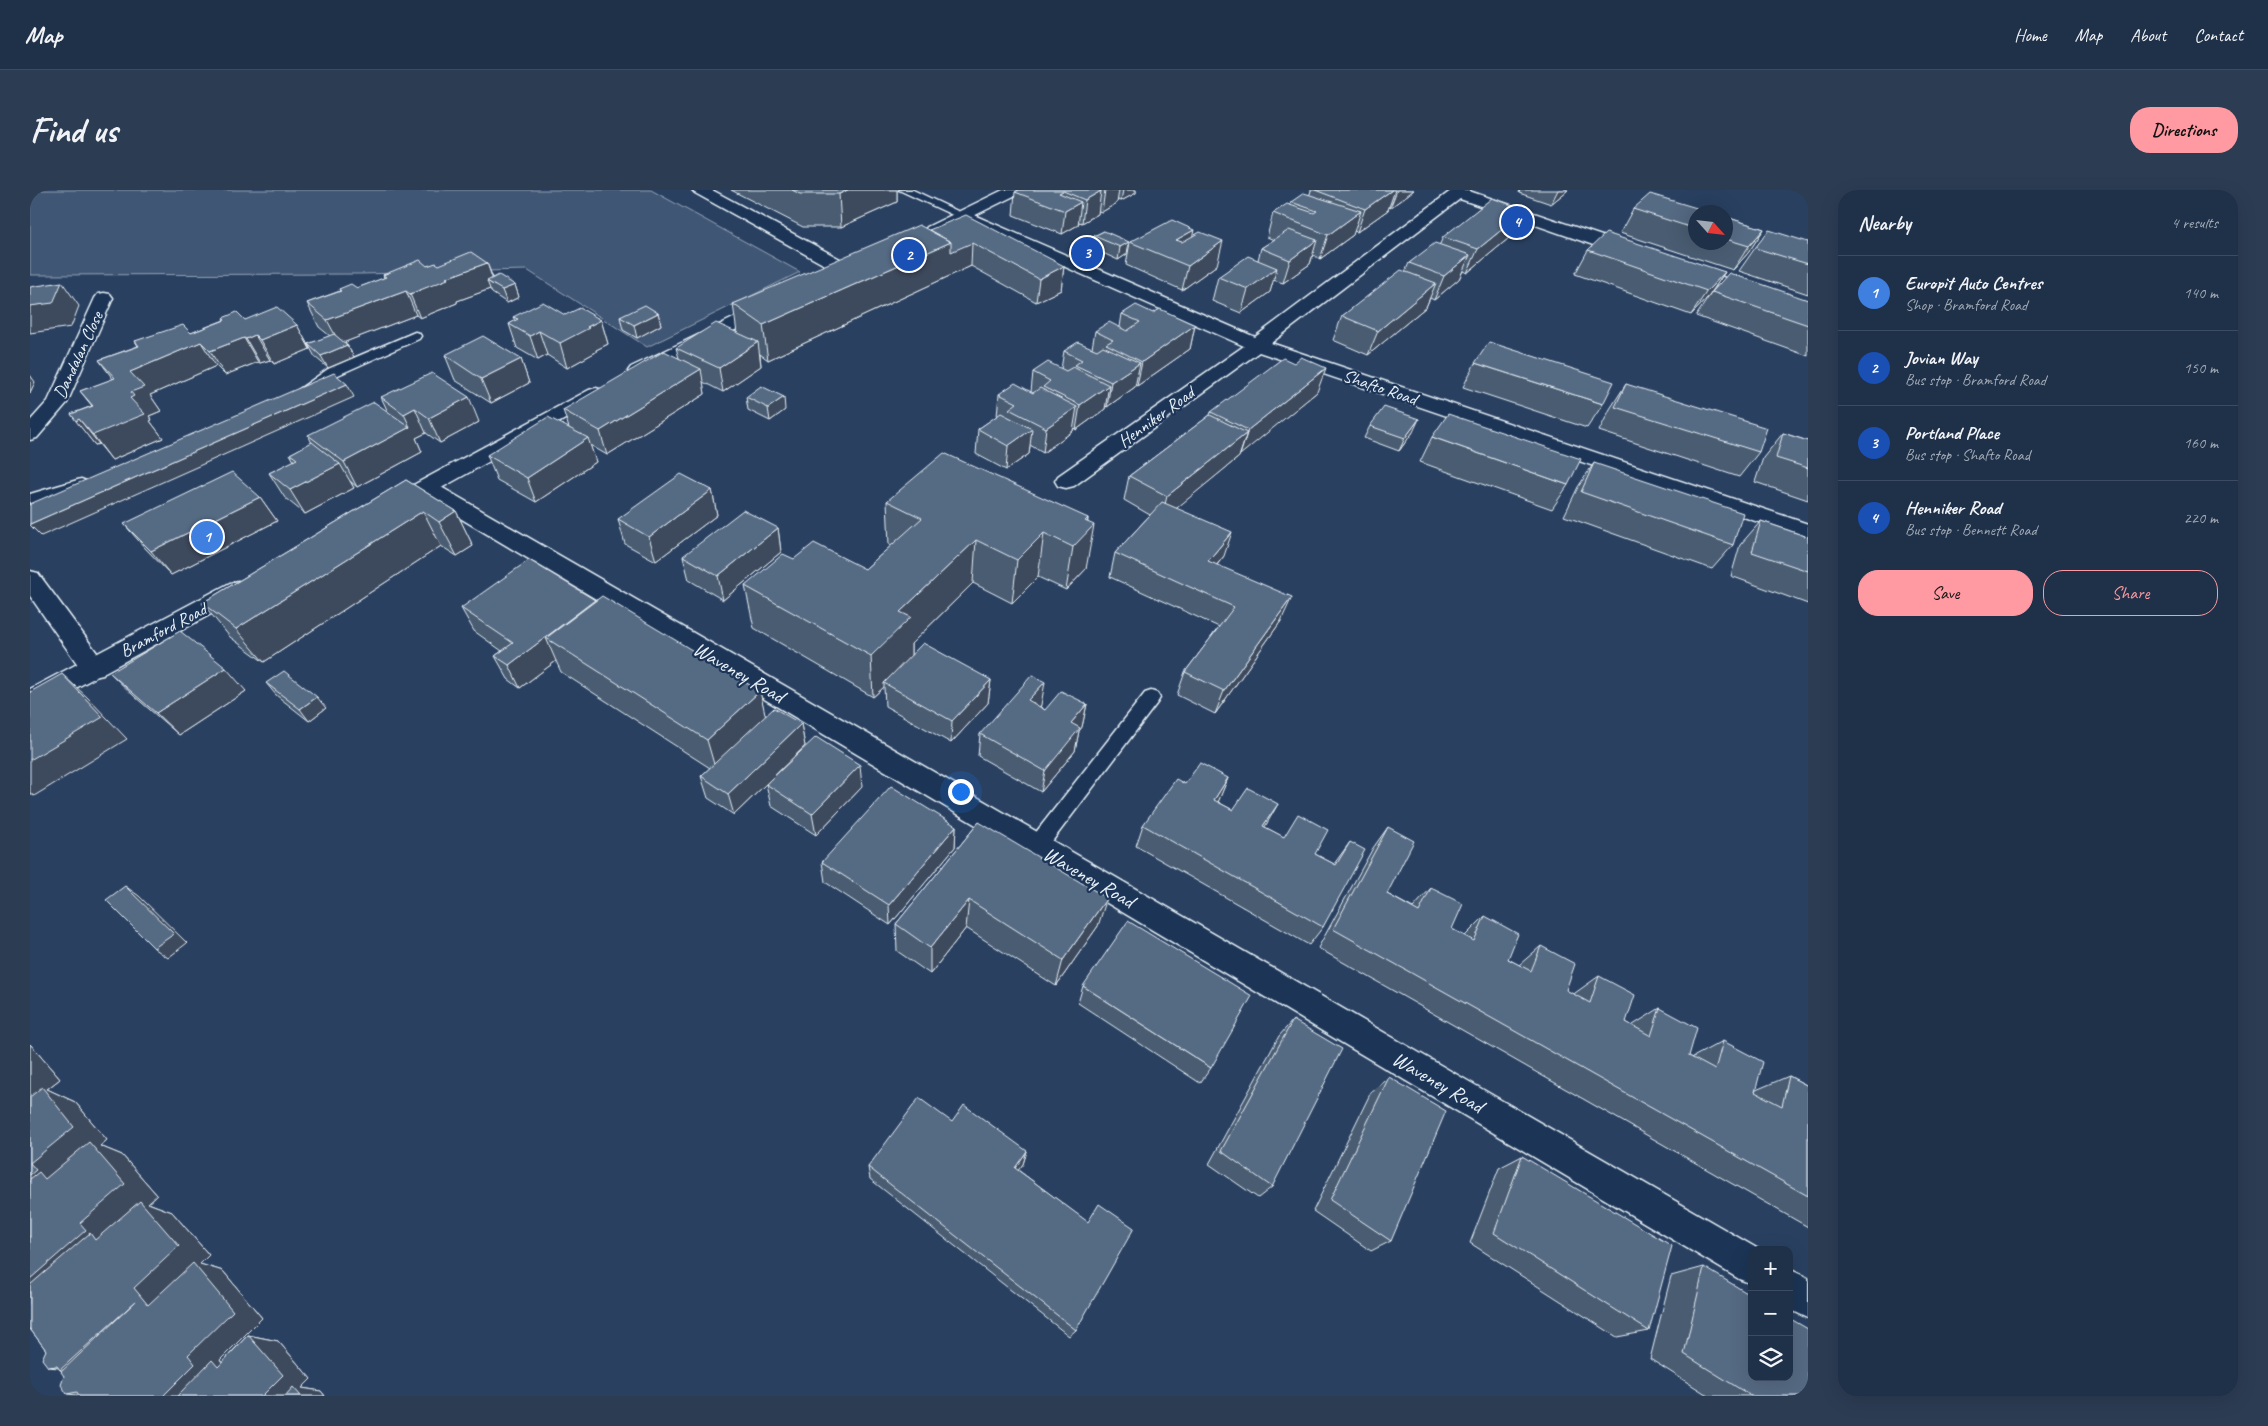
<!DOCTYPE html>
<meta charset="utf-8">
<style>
:root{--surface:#1f3049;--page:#2c3c53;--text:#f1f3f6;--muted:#a1a9b4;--line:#3c4b61;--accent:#ff9aa2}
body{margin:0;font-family:Caveat,sans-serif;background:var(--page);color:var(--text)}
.controls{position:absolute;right:15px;bottom:15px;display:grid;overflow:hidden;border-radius:10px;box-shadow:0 5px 20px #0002}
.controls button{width:45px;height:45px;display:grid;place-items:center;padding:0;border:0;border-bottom:1px solid var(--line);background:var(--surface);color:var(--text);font:25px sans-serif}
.compass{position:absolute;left:1658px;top:15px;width:45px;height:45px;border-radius:50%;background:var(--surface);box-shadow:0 5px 20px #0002;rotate:117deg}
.you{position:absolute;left:930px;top:601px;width:18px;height:18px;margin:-12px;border:4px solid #fff;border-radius:50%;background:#1a73e8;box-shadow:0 0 0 8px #1a73e833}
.badge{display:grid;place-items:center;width:32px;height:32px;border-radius:50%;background:var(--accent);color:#fff;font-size:16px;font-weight:700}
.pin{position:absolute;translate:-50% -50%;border:2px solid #fff;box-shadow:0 1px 5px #0006}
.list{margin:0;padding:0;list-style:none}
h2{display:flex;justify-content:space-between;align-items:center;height:65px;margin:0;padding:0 20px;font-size:21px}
h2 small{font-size:16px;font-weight:400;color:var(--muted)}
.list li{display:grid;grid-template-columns:32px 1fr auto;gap:15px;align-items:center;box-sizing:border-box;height:75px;padding:0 20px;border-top:1px solid var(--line)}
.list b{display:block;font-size:19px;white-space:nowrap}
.list p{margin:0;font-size:16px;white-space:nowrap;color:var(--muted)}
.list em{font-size:16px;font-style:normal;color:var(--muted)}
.actions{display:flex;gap:10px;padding:15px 20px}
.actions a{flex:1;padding:11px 0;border:1px solid var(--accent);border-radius:20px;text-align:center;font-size:18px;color:var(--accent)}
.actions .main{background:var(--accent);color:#111}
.icon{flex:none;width:28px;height:28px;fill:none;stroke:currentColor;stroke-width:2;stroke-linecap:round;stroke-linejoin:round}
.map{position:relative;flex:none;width:1778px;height:1206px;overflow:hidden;border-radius:20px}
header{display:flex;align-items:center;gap:30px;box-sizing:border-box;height:70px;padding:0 25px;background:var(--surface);border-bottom:1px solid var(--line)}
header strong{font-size:24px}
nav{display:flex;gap:28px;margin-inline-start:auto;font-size:18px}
.intro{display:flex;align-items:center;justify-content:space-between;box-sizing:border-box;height:120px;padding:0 30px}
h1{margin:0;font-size:35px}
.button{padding:12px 22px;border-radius:20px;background:var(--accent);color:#111;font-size:18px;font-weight:700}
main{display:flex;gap:30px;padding:0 30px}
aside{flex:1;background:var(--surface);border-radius:20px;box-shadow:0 5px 20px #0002}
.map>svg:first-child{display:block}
.green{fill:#415774;stroke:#94a4b6}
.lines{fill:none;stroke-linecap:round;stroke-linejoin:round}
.lane-casing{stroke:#e8f1f8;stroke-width:3}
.street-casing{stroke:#e8f1f8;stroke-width:3}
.secondary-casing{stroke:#e8f1f8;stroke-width:3}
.lane{fill:#1d3557;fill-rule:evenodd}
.street{fill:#1d3557;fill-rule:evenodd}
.secondary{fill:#1d3557;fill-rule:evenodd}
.wall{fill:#495b71;stroke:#e8f1f8}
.shaded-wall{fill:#3c4a5c;stroke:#e8f1f8}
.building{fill:#556a83;stroke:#e8f1f8}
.labels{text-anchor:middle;stroke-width:4.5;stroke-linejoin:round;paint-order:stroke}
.far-street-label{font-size:18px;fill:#e8f1f8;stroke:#1d3557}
.street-label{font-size:21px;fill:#e8f1f8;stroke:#1d3557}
</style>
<header>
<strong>Map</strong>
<nav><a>Home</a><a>Map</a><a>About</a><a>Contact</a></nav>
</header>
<div class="intro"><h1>Find us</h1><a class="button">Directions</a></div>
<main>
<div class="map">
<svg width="1778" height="1206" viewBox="0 0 1778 1206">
<rect width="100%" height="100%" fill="#294061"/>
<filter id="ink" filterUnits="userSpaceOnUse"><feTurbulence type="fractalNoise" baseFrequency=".02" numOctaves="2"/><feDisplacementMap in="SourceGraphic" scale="10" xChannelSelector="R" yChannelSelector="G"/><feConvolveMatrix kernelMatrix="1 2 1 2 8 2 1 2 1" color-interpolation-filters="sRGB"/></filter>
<g filter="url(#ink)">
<path class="green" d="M0,0H621L770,82L617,157L497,80L331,84L0,85Z"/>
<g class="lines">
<defs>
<path id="lane" d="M869,0H883L938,26L933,29L929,28Z
M385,142L389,143L391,146L389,149L308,185L280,203L275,204L268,200L298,179Z
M51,289L56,291L58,294L56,297L0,314V304Z
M1121,501L1127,503L1130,508L1127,513L1014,662L1007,664L1000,662L997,656L1000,650L1115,503Z"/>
<path id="street" d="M662,0H682L823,76L826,80L823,84H811L665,3Z
M1422,0H1440L1439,1L1610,59L1612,63L1610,67H1598L1430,9L1241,153L1778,334V349L1229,162L1044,296L1036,298L1028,296L1025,291L1028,286L1214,156L927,29L925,26L927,23H939L1225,147Z
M1652,74L1778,115V126L1646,83L1643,79L1646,75Z
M74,103L80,104L83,108L37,213L7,248L0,250V231L18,211L65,108L68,104Z
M396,291L404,293L1730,1060H1722V1094L1709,1089L388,303L385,298L388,293Z
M0,381L8,383L73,471L77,478L73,485L64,487L55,485L0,406Z
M1759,1079L1778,1088V1128L1759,1119Z"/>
<path id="secondary" d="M973,0H993L990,3L909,43H897L895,40L897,37Z
M739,111L745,112L748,116L745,120L615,185L608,187L601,185L598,181L601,177Z
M566,198L573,200L576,204L573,208L368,322L360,324L352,322L349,317L352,312L559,200Z
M208,391L216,393L220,399L216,405L9,518L0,521V499L200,393Z"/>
</defs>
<use href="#lane" class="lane-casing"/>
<use href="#street" class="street-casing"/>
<use href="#secondary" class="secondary-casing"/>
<use href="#lane" class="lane"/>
<use href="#street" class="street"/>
<use href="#secondary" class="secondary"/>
</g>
<path class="wall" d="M701,0H867V12L811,37H773Z
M989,0H1106V3L1091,11L1088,10L1087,13L1072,22L1068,21V24L1052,33L1049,32L1048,35L1032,44L983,25L985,2Z
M1281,0H1384L1360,18L1359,17L1358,20L1327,42L1324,41L1323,45L1290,69L1283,65L1280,74L1253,93L1243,90L1240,102L1211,123L1182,111L1188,87L1228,70L1231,58L1244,50L1237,47L1243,23L1260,15L1261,12L1280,4Z
M1490,0H1538L1521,14L1489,3Z
M1603,19L1666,22V52H1696V27L1734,39L1718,63L1703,80L1590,43Z
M899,40L1034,76L1031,100L1006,112L941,76L738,170L730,164L731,176L693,202L673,192L675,204L577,265L560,255L566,272L506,312L467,290L457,265L539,238L533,220L649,168L646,158L707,143L703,114Z
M1074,41L1097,64L1088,70L1062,58L1064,46Z
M1485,43L1437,83L1433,81L1429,89L1404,110L1400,108L1396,117L1338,165L1303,150L1312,126L1375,82L1379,73L1410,54L1413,47Z
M1163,46L1187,75L1152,100L1096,75L1100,52Z
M1778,52V104L1709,81L1725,58Z
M1558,60L1695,82L1679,106L1661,125L1545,84Z
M457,73L463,88L485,95L489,107L477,113L462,103L460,99L427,111V113L390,128L386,125L315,152L317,155L324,167L298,178L285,167L278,154L300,146L289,137L277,113L310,101L309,99L327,98L354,88L353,85L397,76Z
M1682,102L1778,110V166L1666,126Z
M628,123L631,135L607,148L593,140L590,127Z
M1123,123L1165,135L1160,159L1107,196L1105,195V197L1077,217L1076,216L1075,219L1046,240L1044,238L1043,241L1013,263L1000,255L999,264L976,280L946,264L948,239L967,226L969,204L1001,202L1003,182L1031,179L1034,161L1062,158L1065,141L1090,137L1092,124Z
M535,125L571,130L578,154L566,160V162L537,178L517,165L508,170L487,158L479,134L485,131L483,127Z
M193,128L267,135L280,159L244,174L240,170L230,173L228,172L195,185L186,176L120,205L131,221L119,226L122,230L120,231L133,248L82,270L69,254L65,255L41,224L62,216L50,201L83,189L69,170L108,156L105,151L161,143L194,130Z
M415,165L491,169L499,193L461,213L425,190Z
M1445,173L1573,214L1557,238L1433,197Z
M1596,194L1729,262L1709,287L1569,241L1580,219Z
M1287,202L1210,264L1209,267L1146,318L1194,366L1187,375L1251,431L1185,524L1147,505L1155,482L1189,437L1080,387L1085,363L1120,325L1094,310L1099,286L1180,225L1181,222Z
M351,207L449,232L410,253L396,243L386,248L392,262L327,297L320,291L324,298L275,324L255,308L239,283L264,271L260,264L282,253L278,245L358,222Z
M716,207L755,220L740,231L718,220Z
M1340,236L1383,242L1369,261L1334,248Z
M1753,243L1778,251V310L1725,292L1733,268Z
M1402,247L1538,295L1522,319L1390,272Z
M1564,273L1703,355L1682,379L1534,326L1548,297Z
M376,290L426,321L443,356L427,366L411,356L234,472L200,447L172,413Z
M682,300L687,325L626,371L595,354L588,329Z
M230,307L247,331L141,385L115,358L94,334Z
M857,311L1058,328L1056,379L1036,400L1008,387L982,413L943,393L881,454V466L961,490L958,513L921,553L855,516L854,497L843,507L724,438L715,396L764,369L835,379L861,356L859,355Z
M1731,331L1778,347V414L1701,386L1710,355Z
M748,338L751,362L693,410L659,390L653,366Z
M565,410L730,501L735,526L771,534L775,556L704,625L678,608L671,586L680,578L531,482L526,471L490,498L478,489L465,466L472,461L444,441L431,418Z
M80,483L216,501L149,545L104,506Z
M236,493L296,518L279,531L246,505Z
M1057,514L1052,537L1049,541L1045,561L1011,602L948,566L950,544L1011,515L1010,517L1015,520Z
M1198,588L1188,612L1285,664L1304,674L1320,652L1293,737L1279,755L1106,656L1113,635L1155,594Z
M736,594L832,597L786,645L741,616Z
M949,632L1068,736L1026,796L936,738L900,784L867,761L866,734Z
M926,636L925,657L860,735L795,692L792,672Z
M1358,637L1357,704L1383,718L1401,698L1422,739L1435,746L1455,726L1478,769L1489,775L1511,756L1536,800L1544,805L1545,803L1569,786L1596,832L1602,836L1603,835L1630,818L1659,866L1663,868V867L1693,851L1725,902L1726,900L1759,886L1778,896V1037L1288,758L1343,658Z
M1053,796L1181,878L1170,893L1048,813Z
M1263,830L1242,997L1228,1008L1179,974L1249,846Z
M0,854L30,889L17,899L45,912L77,950L70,956L92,965L127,1005L118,1013L142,1022L179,1065L170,1074L193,1081L232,1128L190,1170L191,1172H192L218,1145L248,1151L281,1189L272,1198L291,1201L295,1206H49L48,1205L37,1204L33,1180H30L29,1178L18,1177L16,1160L0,1139Z
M1359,887L1361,1051L1341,1061L1283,1021L1341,902Z
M922,932L997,961L993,974L988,980L1057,1032L1046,1140L1039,1146L840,989L838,977Z
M1492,966L1619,1141L1587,1147L1440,1053L1469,978Z
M1674,1077L1778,1206H1679L1620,1169L1641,1086Z"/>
<path class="shaded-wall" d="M818,0H867V12L811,37L809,4Z
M1075,0H1089L1087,13L1072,22Z
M1093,0H1106V3L1091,11Z
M1362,0H1365L1358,20L1327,42L1335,19Z
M1367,0H1384L1360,18Z
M1528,0H1538L1521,14Z
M1071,1L1068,24L1052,33L1055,10Z
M1051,12L1048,35L1032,44L1035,21Z
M1496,20L1485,43L1437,83L1448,59Z
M1331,21L1323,45L1290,69L1298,45Z
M1734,39L1718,63L1703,80L1719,56Z
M1164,40L1159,63L1146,50Z
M1287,50L1280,74L1253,93L1260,70Z
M1193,51L1187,75L1152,100L1158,76Z
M921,52L942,53L941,76L738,170L733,135Z
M1099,52L1097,64L1088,70L1090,57Z
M1440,65L1429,89L1404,110L1414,86Z
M457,73L465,96L457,91L460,99L427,111V113L390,128L380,104L416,88Z
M1034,76L1031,100L1006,112L1009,89Z
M1247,78L1240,102L1211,123L1218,99Z
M1695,82L1679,106L1661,125L1677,101Z
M32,92L49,116L41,137L0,143V116Z
M1406,93L1396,117L1338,165L1348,141Z
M485,95L489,107L477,113L472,100Z
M376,101L386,125L310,154L297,130Z
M628,123L631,135L607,148L604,135Z
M571,130L578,154L566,160V162L537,178L530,153L557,137Z
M267,135L280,159L244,174L230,150Z
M1165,135L1160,159L1107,196L1112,172Z
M509,141L517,165L508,170L500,146Z
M225,145L240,170L230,173L216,149Z
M214,148L228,172L195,185L180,161Z
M171,152L186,176L120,205L131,221L119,226L122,230L120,231L133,248L82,270L63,245L100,208V182Z
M728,152L731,176L693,202L689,178Z
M317,155L324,167L298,178L291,166Z
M491,169L499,193L461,213L451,189Z
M1110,173L1105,197L1077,217L1081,192Z
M1296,178L1287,202L1210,265L1218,240Z
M671,179L675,204L577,265L570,241Z
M0,185L5,192L0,203Z
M317,194L324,207L11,346L0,335V334Z
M1079,195L1075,219L1046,240L1050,215Z
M439,207L449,232L410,253L399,228Z
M754,207L755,220L740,231L738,218Z
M1047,217L1043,241L1013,263L1016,238Z
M385,218L396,243L386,248L392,262L327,297L314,272L380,237L374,224Z
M49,229L69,254L65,255L46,231Z
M1389,229L1383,242L1369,261L1375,248Z
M1002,239L999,264L976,280L978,256Z
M1217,243L1209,267L1131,331L1137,306Z
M558,248L566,272L506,312L497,288Z
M310,274L324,298L275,324L260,300Z
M682,300L687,325L626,371L619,347Z
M230,307L247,331L141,385L121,361Z
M393,321L411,356L234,472L206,439Z
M426,321L443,356L427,366L409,332Z
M1058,328L1055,344L1064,335L1056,379L1036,400L1043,357L1055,331Z
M748,338L751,362L693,410L688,386Z
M1202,342L1194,366L1170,395L1178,371Z
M1014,343L1008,387L982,413L987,370Z
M946,350L943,393L881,454V470L854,493V497L843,507L841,466L870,422Z
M1262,407L1251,431L1185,524L1194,501Z
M565,410L516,448L526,471L490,498L479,475Z
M196,478L216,501L149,545L126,523Z
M32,484L57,507L97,549L4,606L0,603V570Z
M961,490L958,513L921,553L922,531Z
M1015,492L1011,515L995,533L998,510Z
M730,501L737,533L686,581L677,550Z
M287,507L296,518L279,531L270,519Z
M1057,514L1052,537L1049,541L1045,561L1011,602L1015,581L1041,533Z
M771,534L775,556L704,625L698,604Z
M830,575L832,597L786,645L782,624Z
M1198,588L1189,610L1175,631L1184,610Z
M1248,614L1236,635L1222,657L1233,636Z
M926,636L925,657L860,735L859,715Z
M95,696L109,706L157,753L138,768L124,758Z
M1077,708L1068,736L1026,796L1033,770Z
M939,710L936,738L900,784V758Z
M0,854L30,889L17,899L45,912L77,950L70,956L92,965L127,1005L118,1013L142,1022L179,1065L170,1074L193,1081L232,1128L190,1170L191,1172L213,1175L170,1206H133L68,1184L30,1180L0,1114Z
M997,961L993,974L981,990L985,978Z
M218,1145L248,1151L281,1189L272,1198L291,1201L295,1206H232Z"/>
<path class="building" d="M762,0H818L809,4H770Z
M989,0H1068L1071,1L1055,10L1033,1L1029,3L1051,12L1035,21L985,2Z
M1285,0H1362L1335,19Z
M1274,3L1331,21L1298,45L1243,23L1257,14L1284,23L1287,21L1261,12Z
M1620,4L1680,22H1666V39L1603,19Z
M1462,8L1496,20L1448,59L1413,47Z
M936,25L1034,76L1009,89L942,53L921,62V52L899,40Z
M1696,27L1734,39L1719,56L1696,49Z
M1142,30L1164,40L1146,50L1152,52L1170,42L1193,51L1158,76L1100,52Z
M889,35L921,52L733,135L703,114Z
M1259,40L1287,50L1260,70L1231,58Z
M1739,40L1778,52V74L1725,58Z
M1074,41L1099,52L1090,57L1064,46Z
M1576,43L1695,82L1677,101L1558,60Z
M1405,53L1440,65L1414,86L1379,73Z
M441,62L457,73L416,88L418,89L380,104L376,101L297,130L277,113L311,101L309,99L321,94L327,98L356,87L353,85L390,70L397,76L406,73L409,75Z
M1218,66L1247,78L1218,99L1188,87Z
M1371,80L1406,93L1348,141L1312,126Z
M1699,83L1778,110V135L1682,102Z
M469,85L485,95L472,100L457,91Z
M32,92L23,113L0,116V97Z
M513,112L535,125L550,118L571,130L557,137L559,138L530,153L509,141L500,146L479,134L488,129L483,127Z
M615,115L628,123L604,135L590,127Z
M1106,115L1123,123L1130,119L1165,135L1112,172L1076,154L1083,150L1065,141L1079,132L1097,141L1110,132L1092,124Z
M247,117L267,135L230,150L225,145L216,149L214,148L180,161L171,152L100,182L114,197L101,202L104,206L100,208L115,224L63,245L49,229L46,231L41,224L63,216L50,201L85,188L69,170L109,156L105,151L153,135L161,143L195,130L193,128L207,122L215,130Z
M686,133L728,152L689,178L646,158Z
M304,144L317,155L291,166L278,154Z
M453,146L491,169L451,189L415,165Z
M1048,152L1067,160L1073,156L1110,173L1081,192L1045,175L1052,170L1034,161Z
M1459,152L1584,192L1573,214L1445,173Z
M634,161L671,179L570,241L533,220Z
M1271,167L1296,178L1218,240L1181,222L1253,168L1264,173Z
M1018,172L1036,181L1043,177L1079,195L1050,215L1013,197L1020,191L1003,182Z
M304,183L317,194L0,334V314Z
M402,183L439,207L399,228L385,218L374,224L351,207Z
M985,193L1003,203L1010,198L1047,217L1016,238L979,219L987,213L969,204Z
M1596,194L1737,238L1729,262L1585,217Z
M731,196L754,207L738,218L716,207Z
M344,212L380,237L314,272L278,245Z
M1354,217L1389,229L1375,248L1340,236Z
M971,223L1002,239L978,256L948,239Z
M1418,224L1551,269L1538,295L1402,247Z
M1180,225L1217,243L1137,306L1099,286Z
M518,227L558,248L497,288L457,265Z
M1753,243L1778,251V278L1746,268Z
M282,252L310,274L260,300L239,283L267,269L260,264Z
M914,263L1058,328L1055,331L1064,335L1043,357L1014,343L987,370L946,350L870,422L881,427L841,466L715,396L753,364L764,369L784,353L835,379L892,328L857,311Z
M1564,273L1713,323L1703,355L1551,302Z
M202,282L230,307L121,361L94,334Z
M651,284L682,300L619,347L588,329Z
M376,290L426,321L409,332L393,321L206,439L172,413Z
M1132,312L1202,342L1178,371L1262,407L1194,501L1155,482L1204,417L1085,363Z
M713,320L748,338L688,386L653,366Z
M1731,331L1778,347V381L1722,362Z
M499,370L565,410L479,475L465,466L483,453L431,418Z
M572,406L730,501L677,550L516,448Z
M150,441L196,478L126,523L80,483Z
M893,453L961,490L922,531L854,493Z
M254,481L287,507L270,519L236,493Z
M32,484L73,527L0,570V502Z
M1002,485L1015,492L998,510L1015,520L1031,501L1057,514L1041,533L1050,538L1015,581L950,544Z
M744,518L771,534L698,604L671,586Z
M786,547L830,575L782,624L736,594Z
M1170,573L1198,588L1184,610L1203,620L1218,598L1248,614L1233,636L1254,647L1268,624L1298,640L1285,664L1306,675L1320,652L1335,660L1293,737L1113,635L1146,589L1155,594Z
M861,596L926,636L859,715L792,672Z
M949,632L1077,708L1033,770L939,710L900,758L866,734Z
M1358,637L1384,651L1357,704L1389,722L1401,698L1433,714L1422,739L1444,751L1455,726L1488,744L1478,769L1501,781L1511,756L1545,774L1536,800L1560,813L1569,786L1605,805L1596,832L1621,846L1630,818L1667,838L1659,866L1685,880L1693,851L1733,872L1725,902L1752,916L1759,886L1778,896V1006L1303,739Z
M95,696L144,744L124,758L76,710Z
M1098,731L1222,806L1181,878L1053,796Z
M1263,830L1312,859L1242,997L1191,961Z
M1359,887L1416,921L1361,1051L1300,1010Z
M12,897L44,937L0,973L6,980L0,985V907Z
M889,908L922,932L934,915L997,961L985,978L1058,1032L1069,1014L1104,1038L1046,1140L838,977Z
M59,952L95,994L50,1033L56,1040L0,1089V989L9,982L15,989Z
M1492,966L1642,1056L1619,1141L1464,1043Z
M110,1011L149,1056L104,1098L118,1115L163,1073L203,1121L158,1165L165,1174L133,1206H49L47,1202L37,1204L31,1195L34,1186L31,1182L106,1111L30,1180L27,1176L18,1177L12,1169L16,1160L0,1139V1095L60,1043L65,1050Z
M1674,1077L1722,1106V1187H1759V1128L1778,1139V1206H1721L1654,1164Z
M218,1145L253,1185L232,1206H147L182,1170L188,1177Z
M263,1197L271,1206H255Z"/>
</g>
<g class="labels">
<g class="far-street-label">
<text transform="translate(48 165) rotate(-65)" y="6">Dandalan Close</text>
<text transform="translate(1350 197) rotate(19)" y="6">Shafto Road</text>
<text transform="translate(1126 227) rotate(-36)" y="6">Henniker Road</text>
<text transform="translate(133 440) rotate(-28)" y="6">Bramford Road</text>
</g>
<g class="street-label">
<text transform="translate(709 482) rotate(30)" y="7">Waveney Road</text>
<text transform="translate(1059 687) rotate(30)" y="7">Waveney Road</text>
<text transform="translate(1408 892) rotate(30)" y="7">Waveney Road</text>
</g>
</g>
</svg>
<div class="controls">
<button>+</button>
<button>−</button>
<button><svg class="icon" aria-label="layers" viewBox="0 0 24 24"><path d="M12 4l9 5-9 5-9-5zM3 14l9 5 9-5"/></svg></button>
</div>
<svg class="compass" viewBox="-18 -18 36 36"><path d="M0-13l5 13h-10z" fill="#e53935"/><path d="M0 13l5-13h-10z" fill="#a1a9b4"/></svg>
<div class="you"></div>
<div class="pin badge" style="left:177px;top:347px;background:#3f7fe0">1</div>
<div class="pin badge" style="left:879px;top:65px;background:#1a4fb4">2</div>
<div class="pin badge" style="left:1057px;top:63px;background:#1a4fb4">3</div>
<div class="pin badge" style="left:1487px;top:32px;background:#1a4fb4">4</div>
</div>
<aside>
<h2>Nearby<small>4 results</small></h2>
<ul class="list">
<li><span class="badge" style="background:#3f7fe0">1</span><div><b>Europit Auto Centres</b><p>Shop · Bramford Road</p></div><em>140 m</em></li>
<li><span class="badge" style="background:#1a4fb4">2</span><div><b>Jovian Way</b><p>Bus stop · Bramford Road</p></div><em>150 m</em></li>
<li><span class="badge" style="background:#1a4fb4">3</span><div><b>Portland Place</b><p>Bus stop · Shafto Road</p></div><em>160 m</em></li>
<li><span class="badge" style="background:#1a4fb4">4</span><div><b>Henniker Road</b><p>Bus stop · Bennett Road</p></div><em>220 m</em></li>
</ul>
<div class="actions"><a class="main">Save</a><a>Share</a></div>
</aside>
</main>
